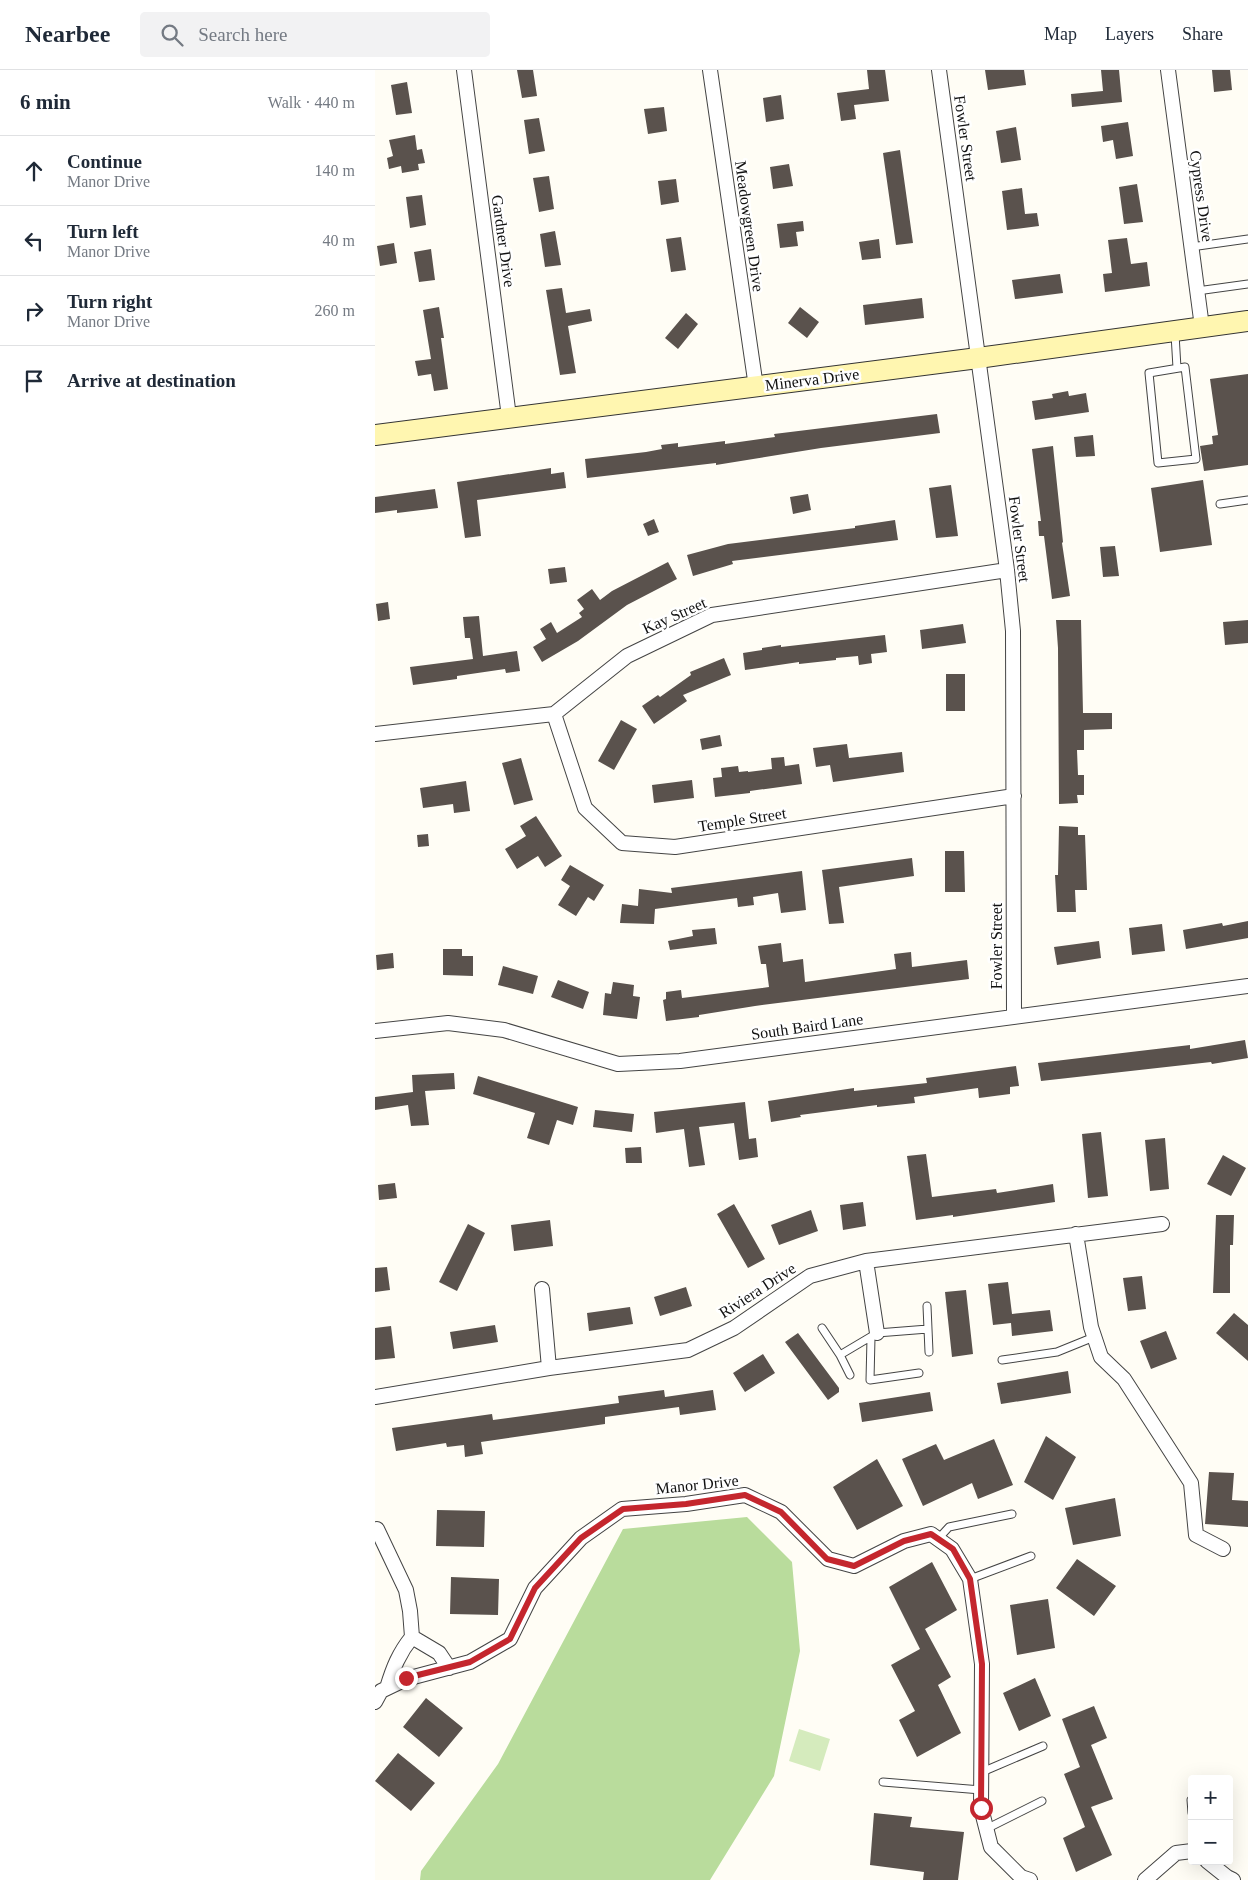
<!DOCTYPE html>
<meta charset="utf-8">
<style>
:root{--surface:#fff;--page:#f2f2f3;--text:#1f2937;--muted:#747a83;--line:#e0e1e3}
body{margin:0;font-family:"Times New Roman",serif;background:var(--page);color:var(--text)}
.controls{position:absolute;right:15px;bottom:15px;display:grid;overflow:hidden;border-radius:5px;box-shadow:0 5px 20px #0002}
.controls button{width:45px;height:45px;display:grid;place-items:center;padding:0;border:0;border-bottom:1px solid var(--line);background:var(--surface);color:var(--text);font:25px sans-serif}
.stop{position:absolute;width:15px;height:15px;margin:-11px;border:4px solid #c4262e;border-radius:50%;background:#fff}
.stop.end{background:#c4262e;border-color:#fff;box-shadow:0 1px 5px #0008}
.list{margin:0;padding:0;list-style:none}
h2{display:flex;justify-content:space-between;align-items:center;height:65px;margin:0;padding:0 20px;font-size:21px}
h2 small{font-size:16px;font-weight:400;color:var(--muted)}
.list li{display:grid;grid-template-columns:32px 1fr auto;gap:15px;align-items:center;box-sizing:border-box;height:70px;padding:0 20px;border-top:1px solid var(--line)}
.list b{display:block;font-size:19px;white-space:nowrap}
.list p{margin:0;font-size:16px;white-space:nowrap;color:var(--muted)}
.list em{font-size:16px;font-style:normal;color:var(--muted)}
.icon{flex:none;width:28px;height:28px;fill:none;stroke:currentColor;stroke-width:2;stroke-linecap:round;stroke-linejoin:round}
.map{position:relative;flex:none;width:873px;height:1810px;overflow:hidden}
header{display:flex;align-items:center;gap:30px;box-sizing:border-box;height:70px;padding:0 25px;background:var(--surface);border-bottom:1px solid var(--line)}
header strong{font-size:24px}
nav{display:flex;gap:28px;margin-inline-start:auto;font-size:18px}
.search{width:350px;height:45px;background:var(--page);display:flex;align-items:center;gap:12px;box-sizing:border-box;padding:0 18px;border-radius:5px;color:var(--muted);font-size:19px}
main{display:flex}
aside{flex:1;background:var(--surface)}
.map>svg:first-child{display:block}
.green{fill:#d5ebbd}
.forest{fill:#b9dc9c}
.building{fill:#5a524d}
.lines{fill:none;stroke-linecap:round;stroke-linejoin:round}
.lane-casing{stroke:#444;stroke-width:9}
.street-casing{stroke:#444;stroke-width:16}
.secondary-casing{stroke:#333;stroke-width:22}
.lane{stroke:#fff;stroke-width:7}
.street{stroke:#fff;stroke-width:14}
.secondary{stroke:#fff6b0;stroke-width:20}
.route{stroke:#c4262e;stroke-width:6}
.labels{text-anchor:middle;stroke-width:5;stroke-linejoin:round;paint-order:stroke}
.street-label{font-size:16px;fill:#111;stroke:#fff}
</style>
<header>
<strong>Nearbee</strong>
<div class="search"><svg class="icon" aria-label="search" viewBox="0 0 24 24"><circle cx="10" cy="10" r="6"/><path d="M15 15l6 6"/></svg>Search here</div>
<nav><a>Map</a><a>Layers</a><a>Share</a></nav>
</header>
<main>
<aside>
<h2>6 min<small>Walk · 440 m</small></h2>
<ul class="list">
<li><svg class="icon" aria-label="ahead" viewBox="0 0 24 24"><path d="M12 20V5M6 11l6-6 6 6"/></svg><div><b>Continue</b><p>Manor Drive</p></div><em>140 m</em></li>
<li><svg class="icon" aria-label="left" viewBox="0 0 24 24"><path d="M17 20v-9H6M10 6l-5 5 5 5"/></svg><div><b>Turn left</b><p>Manor Drive</p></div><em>40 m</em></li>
<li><svg class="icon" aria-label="right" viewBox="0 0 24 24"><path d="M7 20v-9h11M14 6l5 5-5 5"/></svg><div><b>Turn right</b><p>Manor Drive</p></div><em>260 m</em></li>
<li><svg class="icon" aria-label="arrive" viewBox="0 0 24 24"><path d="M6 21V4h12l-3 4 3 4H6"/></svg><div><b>Arrive at destination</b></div></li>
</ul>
</aside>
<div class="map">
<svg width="873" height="1810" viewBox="0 0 873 1810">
<rect width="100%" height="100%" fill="#fffdf5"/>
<path class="green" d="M424,1659L455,1669L445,1701L414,1691Z"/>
<path class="forest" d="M372,1447L417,1492L425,1581L399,1706L335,1810H45L46,1801L123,1694L248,1459Z"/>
<path class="building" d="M142,0H158L162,26L147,28Z
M492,0H510L514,31L479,35L481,49L466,51L462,23L494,19Z
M610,0H649L651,15L613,20Z
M726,0H744L747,32L697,37L696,24L728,21Z
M837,0H855L857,20L839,22Z
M32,12L37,43L21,45L16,15Z
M406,25L409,49L391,52L388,28Z
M289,37L292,61L273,64L269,39Z
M164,48L170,81L154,84L149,50Z
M753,52L758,86L741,89L738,70L728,72L726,56Z
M641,57L646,90L626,93L621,61Z
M40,65L42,80L47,79L50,93L43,94L44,100L27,103L26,96L14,99L12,88L18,86L14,70Z
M525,80L538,173L521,175L508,83Z
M414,94L418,116L398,119L395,97Z
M174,106L179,139L164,142L158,108Z
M301,109L304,132L286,135L283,111Z
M762,114L768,152L749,154L744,117Z
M647,118L650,144L662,143L664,156L632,160L627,121Z
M47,125L51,155L35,158L31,127Z
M428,151L429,161L421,162L423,176L405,178L402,154Z
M180,161L186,195L170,197L165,164Z
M306,167L311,200L296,202L291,169Z
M752,168L756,194L772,192L775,216L730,222L728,204L737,203L733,170Z
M504,169L506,188L487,190L484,172Z
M19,173L22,193L5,196L2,176Z
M56,179L60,210L44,212L39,182Z
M685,204L688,223L640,229L637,210Z
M187,218L191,243L215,239L217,251L193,256L201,303L185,305L171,220Z
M547,228L549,248L490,255L488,235Z
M64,237L69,268H66L73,319L59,321L56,304L43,306L40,291L56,289L48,240Z
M425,237L444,252L432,268L413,253Z
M311,243L323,254L303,279L290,268Z
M873,304V395L829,401L825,376L838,374L837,366L843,365L835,309Z
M693,321L694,326L711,323L714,342L660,350L657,331L678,328L677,324Z
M562,344L565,363L446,378L341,395V393L212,408L210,389L271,382L287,379L286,375L303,373V377L350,371V374L400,367L399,364Z
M718,365L720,386L701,387L699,367Z
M678,376L688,472L687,473L695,526L677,529L669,466H664L663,451H666L657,379Z
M176,398V404L189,402L191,418L102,430L106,466L90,468L82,412Z
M828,410L837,475L785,482L776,418Z
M576,415L583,466L561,468L554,418Z
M60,419L63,438L22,443V440L0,443V427Z
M433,424L436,440L418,444L415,427Z
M279,449L284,462L273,466L268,454Z
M520,450L523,470L357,491L358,494L318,506L312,485L353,474L480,458V456Z
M740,476L744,506L728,507L725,477Z
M293,492L302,509L252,535L203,571L167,592L158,577L171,569L165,559L176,552L182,563L207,547L204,543L209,539L202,530L217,519L225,530L237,521Z
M190,497L192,512L175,514L173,499Z
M13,532L15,549L3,551L1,534Z
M104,546L108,586L142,581L145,601L131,603L130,599L82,606V609L38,615L35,597L98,589L95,568H90L88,547Z
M681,550H706L708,643H737V659L709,660V680H702L703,705H709V725H702L703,733L684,734L683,578Z
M873,550V573L850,575L848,552Z
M588,554L591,573L547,579L545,560Z
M510,565L512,582L496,584L497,593L484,595L483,586L461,588V590L424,594V592L370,600L368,583L387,580V578L406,575V577Z
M349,588L356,605L308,625L312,631L279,654L267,636L283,625L285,627L316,605L315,602Z
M571,604H590V641H571Z
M246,650L262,659L239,700L223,691Z
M345,665L347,676L327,680L325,669Z
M472,674L474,688L527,682L529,702L458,712L455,695L441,697L438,678Z
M409,687L410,696L424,694L427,714L375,721V723L340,727L338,708L347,707L346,698L363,696L364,702L373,701V702L397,699L396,688Z
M146,688L158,730L139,735L127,693Z
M317,710L319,728L279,733L277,715Z
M91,711L95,741L79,743L78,734L48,738L45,718Z
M161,746L187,786L170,797L163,786L142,799L130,779L151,766L145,756Z
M684,756L703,757V765H710L712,820H700L701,842H682L680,805H683Z
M53,764L54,776L43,777L42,765Z
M570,781H589L590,822H570Z
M537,788L539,806L464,817L469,853L454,854L447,800Z
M195,795L229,815L219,831L213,827L201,846L183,835L195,816L186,810Z
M427,801L431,840L406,843L403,823L378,827L379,835L363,837L362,828L280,839L279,854L245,853L247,834L263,836L264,819L297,823L296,818Z
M873,851V868L811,879L808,860L847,853L848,856Z
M787,854L790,881L757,885L754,858Z
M340,858L342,874L295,880L293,871L318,866L317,860Z
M724,871L726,888L682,895L679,877Z
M406,873L408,892L428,889L430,912L521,899L519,884L536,882L537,897L592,890L594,909L380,936L324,945V947L291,951L288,930L291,929V922L306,920L307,928L394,917L391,894H386L383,876Z
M68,879H87V886H98V906L68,905Z
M18,883L19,898L2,900L1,885Z
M128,896L163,906L158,924L123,915Z
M183,910L214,922L208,939L176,927Z
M238,912L259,915L258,926L265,927L262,949L228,945L230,923L236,924Z
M870,970L873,988L837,994L836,992L666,1011L663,993L815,975V979Z
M641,996L644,1016L635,1017V1024L604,1028L603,1018L539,1027L540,1033L502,1037V1035L425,1045L426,1047L396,1052L393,1031L479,1018V1021L552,1013L551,1008Z
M79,1003L80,1019L50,1021L54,1055L36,1056L33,1035L0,1040V1027L38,1022L37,1005Z
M103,1006L203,1037L198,1055L182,1050L174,1075L152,1068L160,1043L98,1024Z
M370,1032L374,1069L381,1068L383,1087L364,1090L359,1053L324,1057L330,1095L314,1097L309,1059L281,1063L279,1042Z
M220,1040L259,1044L257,1062L218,1057Z
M726,1062L733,1126L713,1128L707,1064Z
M790,1068L794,1119L775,1121L770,1070Z
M266,1077L267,1093H251L250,1078Z
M551,1084L557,1127L621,1119L622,1123L678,1114L680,1132L578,1147V1145L541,1150L532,1086Z
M848,1085L871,1098L856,1126L832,1114Z
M20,1113L22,1128L4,1130L3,1115Z
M488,1132L491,1156L468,1160L465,1135Z
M359,1134L390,1189L373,1198L342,1144Z
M436,1140L443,1161L404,1175L396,1155Z
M841,1145H859L858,1175H855V1223H838Z
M175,1150L178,1176L139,1181L136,1155Z
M93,1154L110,1163L82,1221L64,1212Z
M12,1197L15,1220L0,1222V1198Z
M767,1206L771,1239L753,1241L748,1208Z
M633,1212L637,1244L675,1240L678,1261L637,1266L636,1253L618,1255L613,1214Z
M311,1217L317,1236L285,1246L279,1227Z
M591,1220L598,1284L577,1287L570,1222Z
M255,1237L258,1254L214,1261L212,1243Z
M859,1243L873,1255V1291L841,1263Z
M120,1255L123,1272L78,1279L75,1262Z
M16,1256L20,1288L0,1290V1258Z
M791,1261L802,1289L776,1299L765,1271Z
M423,1263L464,1318V1322L453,1330L410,1272Z
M388,1284L400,1303L370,1322L358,1303Z
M693,1301L696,1323L626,1334L622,1313Z
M289,1320L290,1327L338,1320L341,1340L305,1345L304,1337L230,1347V1354L106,1372L108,1384L90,1387L89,1375L72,1377L71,1373L21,1381L17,1358L117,1344L118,1350L244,1333L243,1326Z
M555,1322L558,1341L487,1352L484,1333Z
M671,1366L701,1387L678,1430L649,1412Z
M619,1369L638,1415L603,1429L597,1413L548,1436L527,1389L561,1374L569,1390Z
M502,1389L528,1436L482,1460L458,1417Z
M834,1402L859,1403L857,1430L873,1431V1457L830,1454Z
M740,1428L746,1466L698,1475L690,1438Z
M62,1440L110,1441L109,1477L61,1476Z
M702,1489L741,1516L719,1546L681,1518Z
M557,1492L582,1540L550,1559L576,1607L563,1615L586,1663L542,1687L524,1650L540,1641L516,1595L545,1579L514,1517Z
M76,1507L124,1509L123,1545L75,1544Z
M673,1529L680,1578L642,1585L635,1535Z
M660,1608L676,1646L644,1661L628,1623Z
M51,1628L88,1658L64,1687L28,1657Z
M719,1636L732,1668L716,1675L738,1729L716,1737L737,1785L701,1802L688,1768L710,1757L689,1704L705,1697L687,1649Z
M23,1683L60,1713L36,1741L0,1711Z
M499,1743L537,1747L535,1757L589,1762L583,1810H548L549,1802L495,1795Z"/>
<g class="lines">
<defs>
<path id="lane" d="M816,177L873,169
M822,221L873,214
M800,264L802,298
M810,297L821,389L783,393L774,303Z
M845,434L873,430
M552,1236L553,1259
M447,1258L465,1285L475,1305
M496,1268L495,1310L544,1303
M465,1285L502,1263L553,1259L554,1282
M627,1290L682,1282L719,1267
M563,1469L574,1457L637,1444
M595,1509L656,1486
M607,1702L668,1676
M508,1712L606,1720
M816,1730L817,1743
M611,1759L667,1731"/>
<path id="street" d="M89,0L134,347
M335,0L381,317
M564,0L632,500L638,561L639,946
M793,0L827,257
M179,644L210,738L247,773L300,777L639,726
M0,664L179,644L252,586L337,545L632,500
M0,961L73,953L129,960L243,994L305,991L873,916
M701,1164L716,1257L726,1287L749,1309L816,1413L821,1465L848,1479
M491,1191L502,1263
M167,1219L174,1298
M0,1327L174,1298L313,1280L359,1258L435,1206L491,1191L787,1154
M2,1459L31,1520L35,1541L37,1567C24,1583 18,1598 12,1618
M37,1567L64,1583L74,1598
M0,1632L6,1621L31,1609L95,1592L135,1569L160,1518L206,1468L247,1439L311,1434L370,1425L406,1442L453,1489L479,1496L529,1471L556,1464L577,1479L595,1509L607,1594L606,1738L616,1777L646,1807L655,1810
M832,1791L852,1807L858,1810
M770,1810L801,1783L817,1781"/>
<path id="secondary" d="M0,365L603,288L873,251"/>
</defs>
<use href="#lane" class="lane-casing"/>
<use href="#street" class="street-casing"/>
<use href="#secondary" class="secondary-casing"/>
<use href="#lane" class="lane"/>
<use href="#street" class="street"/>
<use href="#secondary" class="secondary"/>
</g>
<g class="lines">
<path class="route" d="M31,1608L95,1592L135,1569L160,1518L206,1468L248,1439L311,1434L370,1425L406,1442L452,1489L479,1496L529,1471L556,1464L578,1479L595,1509L607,1594L606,1738"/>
</g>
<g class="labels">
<g class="street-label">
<text transform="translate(591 68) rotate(82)" y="6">Fowler Street</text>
<text transform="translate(827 126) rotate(82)" y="6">Cypress Drive</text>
<text transform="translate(375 156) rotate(82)" y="6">Meadowgreen Drive</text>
<text transform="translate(129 171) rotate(82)" y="6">Gardner Drive</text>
<text transform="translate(437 309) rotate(-7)" y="6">Minerva Drive</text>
<text transform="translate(645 469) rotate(83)" y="6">Fowler Street</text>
<text transform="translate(299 545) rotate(-24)" y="6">Kay Street</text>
<text transform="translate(367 749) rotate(-9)" y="6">Temple Street</text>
<text transform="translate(621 876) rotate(-90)" y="6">Fowler Street</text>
<text transform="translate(432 956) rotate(-8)" y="6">South Baird Lane</text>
<text transform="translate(382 1220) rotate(-33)" y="6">Riviera Drive</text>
<text transform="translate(322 1414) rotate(-6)" y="6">Manor Drive</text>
</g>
</g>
</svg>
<div class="controls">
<button>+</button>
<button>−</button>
</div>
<div class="stop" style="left:606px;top:1738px"></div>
<div class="stop end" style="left:31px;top:1608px"></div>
</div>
</main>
